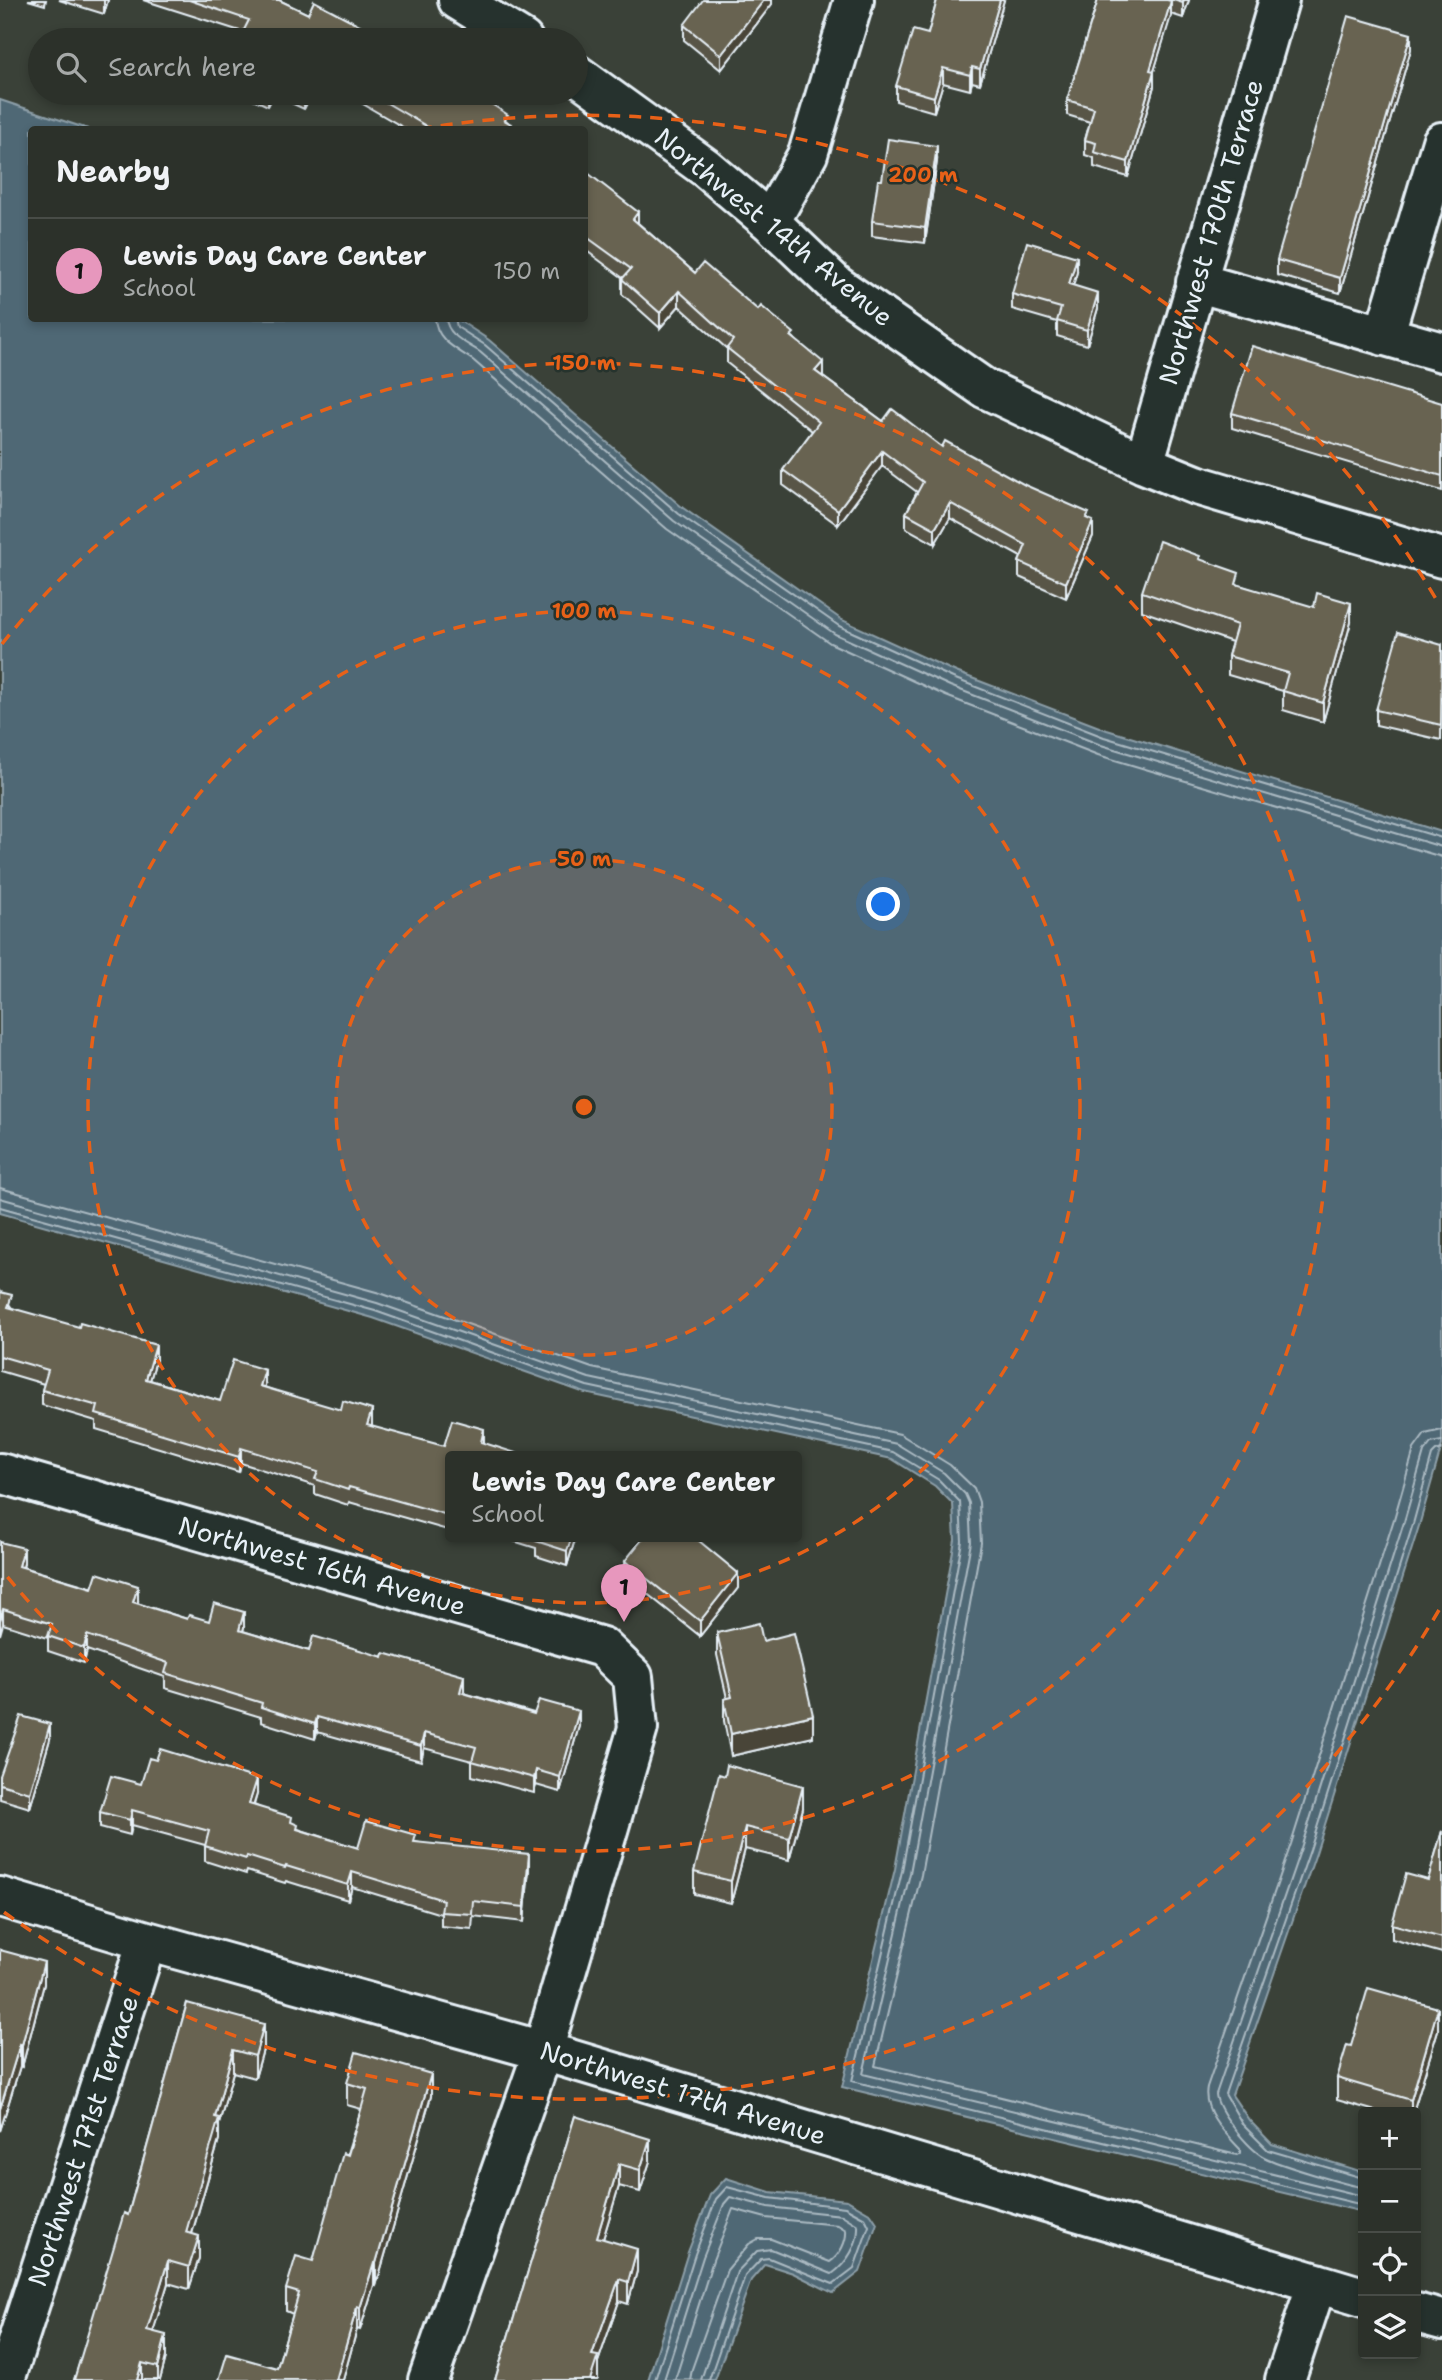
<!DOCTYPE html>
<meta charset="utf-8">
<style>
:root{--surface:#2c312a;--page:#343932;--text:#f1f3f6;--muted:#a6a9a8;--line:#484c47;--accent:#e797bd}
body{margin:0;font-family:"Shantell Sans",sans-serif;background:var(--page);color:var(--text)}
.controls{position:absolute;right:21px;bottom:21px;display:grid;overflow:hidden;border-radius:7px;box-shadow:0 4px 10px #0003}
.controls button{width:63px;height:63px;display:grid;place-items:center;padding:0;border:0;border-bottom:2px solid var(--line);background:var(--surface);color:var(--text);font:35px sans-serif}
.you{position:absolute;left:884px;top:905px;width:24px;height:24px;margin:-18px;border:5px solid #fff;border-radius:50%;background:#1a73e8;box-shadow:0 0 0 10px #1a73e833}
.badge{display:grid;place-items:center;width:46px;height:46px;border-radius:50%;background:var(--accent);color:#111;font-size:23px;font-weight:700}
.pin{position:absolute;translate:-50% -58px;filter:drop-shadow(0 2px 4px #0008)}
.pin::after{content:'';position:absolute;top:37px;width:24px;height:21px;background:inherit;clip-path:polygon(0 0,100% 0,50% 100%)}
.popup{position:absolute;left:445px;top:1451px;width:357px;height:91px;box-sizing:border-box;display:grid;place-content:center;border-radius:7px;background:var(--surface);filter:drop-shadow(0 2px 5px #0005);font-size:23px;white-space:nowrap;color:var(--muted)}
.popup b{font-size:26px;color:var(--text)}
.popup::after{content:'';position:absolute;left:50%;top:100%;margin-left:-14px;border:14px solid transparent;border-top-color:var(--surface)}
.list{margin:0;padding:0;list-style:none}
h2{display:flex;justify-content:space-between;align-items:center;height:91px;margin:0;padding:0 28px;font-size:30px}
h2 small{font-size:23px;font-weight:400;color:var(--muted)}
.list li{display:grid;grid-template-columns:46px 1fr auto;gap:21px;align-items:center;box-sizing:border-box;height:105px;padding:0 28px;border-top:2px solid var(--line)}
.list b{display:block;font-size:26px;white-space:nowrap}
.list p{margin:0;font-size:23px;white-space:nowrap;color:var(--muted)}
.list em{font-size:23px;font-style:normal;color:var(--muted)}
.icon{flex:none;width:38px;height:38px;fill:none;stroke:currentColor;stroke-width:2;stroke-linecap:round;stroke-linejoin:round}
.map{position:relative;flex:none;width:1442px;height:2380px;overflow:hidden}
.search{position:absolute;background:var(--surface);box-shadow:0 4px 10px #0003;left:28px;top:28px;width:560px;height:77px;display:flex;align-items:center;gap:18px;box-sizing:border-box;padding:0 24px;border-radius:38px;color:var(--muted);font-size:26px}
.panel{position:absolute;background:var(--surface);box-shadow:0 4px 10px #0003;left:28px;top:126px;width:560px;height:196px;border-radius:7px}
.map>svg:first-child{display:block}
.water{fill:#506874;stroke:#8d9fa9;stroke-width:2}
.lines{fill:none;stroke-linecap:round;stroke-linejoin:round}
.shore{stroke:#abbac3;stroke-width:2}
.minor-casing{stroke:#e8f1f8;stroke-width:44}
.minor{stroke:#26332d;stroke-width:38}
.wall{fill:#595546;stroke:#e8f1f8;stroke-width:2}
.shaded-wall{fill:#494539;stroke:#e8f1f8;stroke-width:2}
.building{fill:#686351;stroke:#e8f1f8;stroke-width:2}
.ring{fill:none;stroke:#e86118;stroke-width:3.5;stroke-dasharray:12 9}
.labels{text-anchor:middle;stroke-width:5;stroke-linejoin:round;paint-order:stroke}
.street-label{font-size:26px;fill:#e8f1f8;stroke:#26332d}
.centre{fill:#e86118;stroke:#26332d;stroke-width:3.5}
.ring-label{font-size:21px;text-anchor:middle;font-weight:bold;fill:#e86118;stroke:#26332d;stroke-width:5;stroke-linejoin:round;paint-order:stroke}
</style>
<div class="map">
<svg width="1442" height="2380" viewBox="0 0 1442 2380">
<rect width="100%" height="100%" fill="#3a4138"/>
<filter id="ink" filterUnits="userSpaceOnUse"><feTurbulence type="fractalNoise" baseFrequency=".0143" numOctaves="2"/><feDisplacementMap in="SourceGraphic" scale="14" xChannelSelector="R" yChannelSelector="G"/><feConvolveMatrix kernelMatrix="1 2 1 2 8 2 1 2 1" color-interpolation-filters="sRGB"/></filter>
<g filter="url(#ink)">
<path class="water" d="M0,100L88,129L32,130V318L457,319L489,340L683,508L842,620L956,672L1107,730L1442,832V1445L1419,1526L1316,1853L1232,2095L1249,2120L1272,2144L1363,2172V2212L842,2087L895,1869L955,1540L953,1504L935,1486L892,1459L585,1393L373,1318L0,1213Z
M726,2178L770,2192L847,2200L871,2214L877,2223L860,2272L833,2293L793,2273L765,2264L751,2280L715,2380H648L688,2252L710,2195Z"/>
<g class="lines">
<path class="shore" d="M435,318C436,341 457,349 474,361L667,529L830,643L946,696L1098,755L1442,857
M446,318C447,336 467,343 480,352L674,521L835,634L950,686L1101,745L1442,847
M455,318L457,327L485,345L679,514L839,626L953,678L1104,737L1442,838
M0,1188L380,1293L592,1368L900,1434L950,1465L974,1488L979,1502L981,1543L921,1875L875,2066L1237,2155L1240,2153V2149C1225,2133 1202,2111 1207,2087L1291,1844L1394,1519L1414,1449L1425,1434L1442,1430
M0,1198L377,1303L589,1378L897,1444L944,1473L965,1494L969,1503L971,1542L910,1873L863,2074L1363,2196
M0,1207L375,1311L587,1386L893,1452L939,1480L960,1502L962,1541L902,1871L852,2081L1363,2205
M1363,2178L1268,2150L1243,2125L1225,2094L1310,1850L1413,1524L1432,1455L1436,1451L1442,1449
M1363,2187C1349,2186 1277,2164 1264,2157C1249,2149 1217,2111 1216,2094L1301,1848L1404,1522L1424,1452L1431,1443L1442,1441
M655,2380L695,2254L716,2199L727,2187L769,2198L845,2207L865,2218L869,2226L854,2268L833,2284L769,2258L761,2259L745,2276L709,2380
M664,2380L703,2257L724,2204L730,2197L768,2207L842,2215L858,2225C859,2244 847,2263 832,2274L771,2249L757,2251L737,2272L701,2380
M675,2380L713,2260L733,2209L766,2218L838,2225L846,2230C847,2241 840,2255 830,2262L771,2239H758L749,2244L727,2270L692,2369L690,2380"/>
<defs>
<path id="minor" d="M458,0L523,40
M576,74L706,168L770,222L836,285L984,388L1144,464L1196,485L1442,558
M770,222L808,154L854,0
M1196,282L1442,352
M1384,336L1442,142
M1144,464L1279,0
M0,1473L602,1647L633,1677L638,1728L560,1993L543,2051L428,2380
M0,1897L147,1941L543,2051L1363,2297
M1416,2313L1442,2320
M5,2380L147,1941
M1285,2380L1317,2283"/>
</defs>
<use href="#minor" class="minor-casing"/>
<use href="#minor" class="minor"/>
</g>
<path class="wall" d="M28,0H46L45,5Z
M59,0H108L104,14Z
M143,0H279L308,14L388,40L243,32Z
M772,0V4L721,70L684,40V25Z
M937,0H1004L980,84L972,82L970,90L943,83L934,112L896,101V86L928,34Z
M1098,0H1189L1183,18L1171,14L1154,71V86L1128,177L1094,167V158L1085,155V140L1090,122L1067,115V100Z
M1411,49L1340,293L1277,275V260Z
M242,93H312L304,109L274,95L268,106L242,94Z
M344,93H475L508,122L511,130H408Z
M937,161L925,243L872,236V221Z
M584,170L638,223L695,273L758,310L794,338L823,377L883,421L942,447L1089,519L1093,536L1066,598L1019,577V562L1021,557L950,518L935,544L906,528V513L917,492L882,466L838,525L783,485V470L812,431L727,363V349L679,306L660,328L622,294V279L623,278L584,249Z
M1077,272L1073,285L1098,308L1087,345L1057,336V322L1012,309V294Z
M1442,403V491L1232,428V413Z
M1200,560L1239,585L1351,622L1323,722L1283,710V691L1228,675V656L1232,642L1142,611V592Z
M1442,645L1441,740L1376,725V710Z
M0,1292L12,1308L156,1360L150,1380L220,1401L265,1385L264,1387L451,1456V1531L349,1502L348,1505L315,1494V1486L241,1463L239,1472L96,1429V1421L42,1405V1390L44,1384L0,1371Z
M497,1536H576L567,1566L536,1556V1548Z
M645,1536H699L697,1539L738,1588L700,1636L625,1576V1561Z
M0,1542L24,1563L23,1567L138,1601L137,1603L187,1619L209,1621L244,1627L243,1631L309,1651L464,1691V1693L579,1726L560,1792L536,1785L534,1793L472,1776V1761L424,1748L421,1761L317,1732L315,1739L261,1722V1717L165,1688V1677L87,1650L84,1663L48,1651V1638L3,1624Z
M717,1633L813,1737L731,1756L724,1721V1699L727,1698L717,1655Z
M50,1739L30,1808L0,1799V1776Z
M725,1776L803,1808L789,1860L745,1849L731,1903L694,1894V1872Z
M141,1784L257,1794L254,1805L292,1823L298,1829L358,1848L416,1842L529,1869L524,1922L473,1916L472,1929L441,1926V1914L352,1887L348,1900L286,1881L285,1883L247,1871L246,1874L205,1861V1845L132,1825L130,1835L100,1827V1812Z
M1442,1831V1953L1392,1939V1924L1428,1880Z
M0,1950L44,1984L22,2067L20,2066L0,2131Z
M187,2003L264,2046L255,2078L233,2072L219,2124V2140L192,2234L199,2258L189,2289L168,2283L153,2331L166,2357L160,2380H74L128,2215Z
M1438,2030L1413,2112H1379L1337,2100V2078L1351,2046Z
M347,2083L431,2096L376,2286L374,2285L360,2330L357,2329L343,2380H219L277,2368L293,2314L286,2311V2289L313,2261L361,2109L347,2105Z
M575,2116L650,2161L640,2192L619,2186L603,2239L637,2271L628,2304L619,2301L598,2362L597,2380H495Z"/>
<path class="shaded-wall" d="M104,0H108L104,14Z
M764,0H772V4L721,70V55Z
M1000,0H1004L980,84V69Z
M1184,0H1189L1183,18V3Z
M1171,1V16L1150,84V70Z
M1411,34V49L1340,293V278Z
M972,67V82L970,90V75Z
M943,68V83L934,112V97Z
M1154,71V86L1128,177V162Z
M268,93H274L268,106Z
M304,93H312L304,109Z
M937,146V161L925,243V228Z
M638,212V227L633,219Z
M1077,257V272L1069,299V284Z
M679,291V306L660,328V313Z
M1098,293V308L1087,345V330Z
M823,362V377L815,371Z
M882,451V466L838,525V510Z
M950,503V518L935,544V529Z
M1093,521V536L1066,598V583Z
M1351,603V622L1323,722V703Z
M156,1345V1360L146,1394V1379Z
M265,1370V1385L260,1401V1386Z
M372,1410V1425L367,1440V1425Z
M484,1429V1444L481,1442Z
M241,1448V1463L239,1472V1457Z
M572,1536H576L567,1566V1551Z
M24,1548V1563L19,1581V1566Z
M738,1573V1588L700,1636V1621Z
M138,1586V1601L133,1617V1602Z
M3,1609V1624L0,1635V1620Z
M244,1612V1627L239,1645V1630Z
M87,1635V1650L84,1663V1648Z
M464,1676V1691L460,1707V1692Z
M579,1711V1726L560,1792V1777Z
M813,1715V1737L731,1756V1734Z
M317,1717V1732L315,1739V1724Z
M50,1724V1739L30,1808V1793Z
M424,1733V1748L421,1761V1746Z
M536,1770V1785L534,1793V1778Z
M257,1779V1794L249,1819V1804Z
M803,1786V1808L789,1860V1838Z
M132,1810V1825L130,1835V1820Z
M745,1827V1849L731,1903V1881Z
M529,1854V1869L524,1922V1907Z
M352,1872V1887L348,1900V1885Z
M44,1962V1984L22,2067V2045Z
M1438,2008V2030L1413,2112H1411V2100Z
M264,2024V2046L255,2078V2056Z
M20,2044V2066L0,2131V2109Z
M233,2050V2072L219,2124V2140L186,2254V2232L215,2117Z
M431,2074V2096L376,2286V2263Z
M650,2139V2161L640,2192V2170Z
M619,2164V2186L597,2259V2237Z
M199,2236V2258L189,2289V2267Z
M637,2249V2271L628,2304V2282Z
M168,2261V2283L147,2352V2330Z
M374,2263V2285L360,2330V2308Z
M619,2279V2301L598,2362V2379L597,2380H590L592,2355Z
M357,2307V2329L343,2380H336Z
M166,2335V2357L160,2380H158V2367Z
M142,2363V2380H137Z"/>
<path class="building" d="M189,0H279L308,14L314,1L388,40H239L249,20Z
M703,0H764L721,55L684,25Z
M937,0H1000L980,69L972,67L970,75L943,68L934,97L896,86L913,30L928,34Z
M1098,0H1167L1171,1L1150,70L1154,71L1128,162L1094,152L1096,143L1085,140L1094,108L1067,100Z
M1173,0H1184L1183,3Z
M1348,16L1411,34L1340,278L1277,260Z
M370,93H475L508,115L504,120L511,124L508,130H433Z
M888,139L937,146L925,228L872,221L878,180H882Z
M584,170L638,212L633,219L695,273L703,263L758,310L761,306L794,333L791,336L823,362L815,371L883,421L892,409L942,447L945,441L1025,485L1089,513L1086,518L1093,521L1066,583L1019,562L1026,545L950,503L935,529L906,513L923,482L882,451L838,510L783,470L819,422L727,348L733,340L679,291L660,313L622,279L631,269L584,235Z
M1027,242L1077,257L1069,284L1098,293L1087,330L1057,321L1061,308L1012,294Z
M1252,346L1442,403V476L1232,413Z
M1159,541L1200,556L1199,559L1239,573L1236,584L1314,607L1317,593L1351,603L1323,703L1283,691L1288,673L1228,656L1237,625L1142,592Z
M1398,632L1442,645L1441,725L1376,710Z
M0,1292L12,1295L8,1307L79,1327L80,1323L156,1345L146,1379L220,1401L233,1360L265,1370L260,1386L341,1410L343,1401L372,1410L367,1425L444,1446L452,1420L484,1429L481,1442L525,1456H451V1516L349,1487L348,1490L315,1479L318,1472L241,1448L239,1457L96,1414L98,1406L42,1390L48,1370L0,1356Z
M537,1536H572L567,1551L536,1541Z
M645,1536H693L738,1573L700,1621L625,1561Z
M0,1542L24,1548L19,1566L92,1588L97,1573L138,1586L133,1602L187,1619L189,1615L209,1621L214,1603L244,1612L239,1630L309,1651L313,1636L383,1657L384,1653L464,1676L460,1692L534,1714L539,1700L579,1711L560,1777L536,1770L534,1778L472,1761L476,1747L424,1733L421,1746L317,1717L315,1724L261,1707L262,1703L165,1673L168,1663L87,1635L84,1648L48,1636L52,1624L3,1609L0,1620Z
M759,1623L763,1641L794,1633L813,1715L731,1734L724,1699L732,1697L717,1633Z
M21,1716L50,1724L30,1793L0,1784V1776Z
M160,1749L257,1779L249,1804L292,1817L291,1822L298,1825L297,1829L358,1848L366,1821L416,1835L414,1842L529,1854L524,1907L473,1901L472,1914L441,1912L443,1900L352,1872L348,1885L286,1866L285,1868L247,1856L246,1859L205,1846L209,1831L132,1810L130,1820L100,1812L111,1776L141,1784L149,1758L156,1760Z
M727,1765L803,1786L789,1838L745,1827L731,1881L694,1872L719,1774L725,1776Z
M1442,1831V1938L1392,1924L1406,1874L1428,1880Z
M0,1950L44,1962L22,2045L20,2044L0,2109Z
M1368,1988L1438,2008L1411,2100L1337,2078L1347,2045L1351,2046Z
M187,2003L264,2024L255,2056L233,2050L215,2117L219,2118L186,2232L199,2236L189,2267L168,2261L147,2330L166,2335L158,2367L142,2363L137,2380H74L124,2213L128,2215Z
M356,2052L431,2074L376,2263H374L360,2308L357,2307L336,2380H219L227,2354L277,2368L299,2293L286,2289L296,2256L313,2261L343,2153L348,2155L367,2089L347,2083Z
M575,2116L650,2139L640,2170L619,2164L597,2237L637,2249L628,2282L619,2279L592,2355L598,2356L590,2380H495Z"/>
</g>
<circle cx="584" cy="1107" r="248" fill="#e86118" fill-opacity=".12"/>
<g class="ring">
<circle cx="584" cy="1107" r="248"/>
<circle cx="584" cy="1107" r="496"/>
<path d="M2 644A744 744 0 1 1 2 1570"/>
<path d="M1439 1610A992 992 0 0 1 1 1910M420 129A992 992 0 0 1 1439 604"/>
</g>
<g class="labels">
<g class="street-label">
<text transform="translate(774 227) rotate(39)" y="9">Northwest 14th Avenue</text>
<text transform="translate(1211 232) rotate(-74)" y="9">Northwest 170th Terrace</text>
<text transform="translate(322 1566) rotate(16)" y="9">Northwest 16th Avenue</text>
<text transform="translate(683 2093) rotate(17)" y="9">Northwest 17th Avenue</text>
<text transform="translate(83 2141) rotate(-72)" y="9">Northwest 171st Terrace</text>
</g>
</g>
<circle cx="584" cy="1107" r="10" class="centre"/>
<g class="ring-label">
<text x="923" y="182">200 m</text>
<text x="584" y="370">150 m</text>
<text x="584" y="618">100 m</text>
<text x="584" y="866">50 m</text>
</g>
</svg>
<div class="controls">
<button>+</button>
<button>−</button>
<button><svg class="icon" aria-label="locate" viewBox="0 0 24 24"><circle cx="12" cy="12" r="6"/><path d="M12 2v4M12 18v4M2 12h4M18 12h4"/></svg></button>
<button><svg class="icon" aria-label="layers" viewBox="0 0 24 24"><path d="M12 4l9 5-9 5-9-5zM3 14l9 5 9-5"/></svg></button>
</div>
<div class="you"></div>
<div class="pin badge" style="left:624px;top:1622px">1</div>
<div class="popup"><b>Lewis Day Care Center</b>School</div>
<div class="search"><svg class="icon" aria-label="search" viewBox="0 0 24 24"><circle cx="10" cy="10" r="6"/><path d="M15 15l6 6"/></svg>Search here</div>
<section class="panel">
<h2>Nearby<small></small></h2>
<ul class="list">
<li><span class="badge">1</span><div><b>Lewis Day Care Center</b><p>School</p></div><em>150 m</em></li>
</ul>
</section>
</div>
